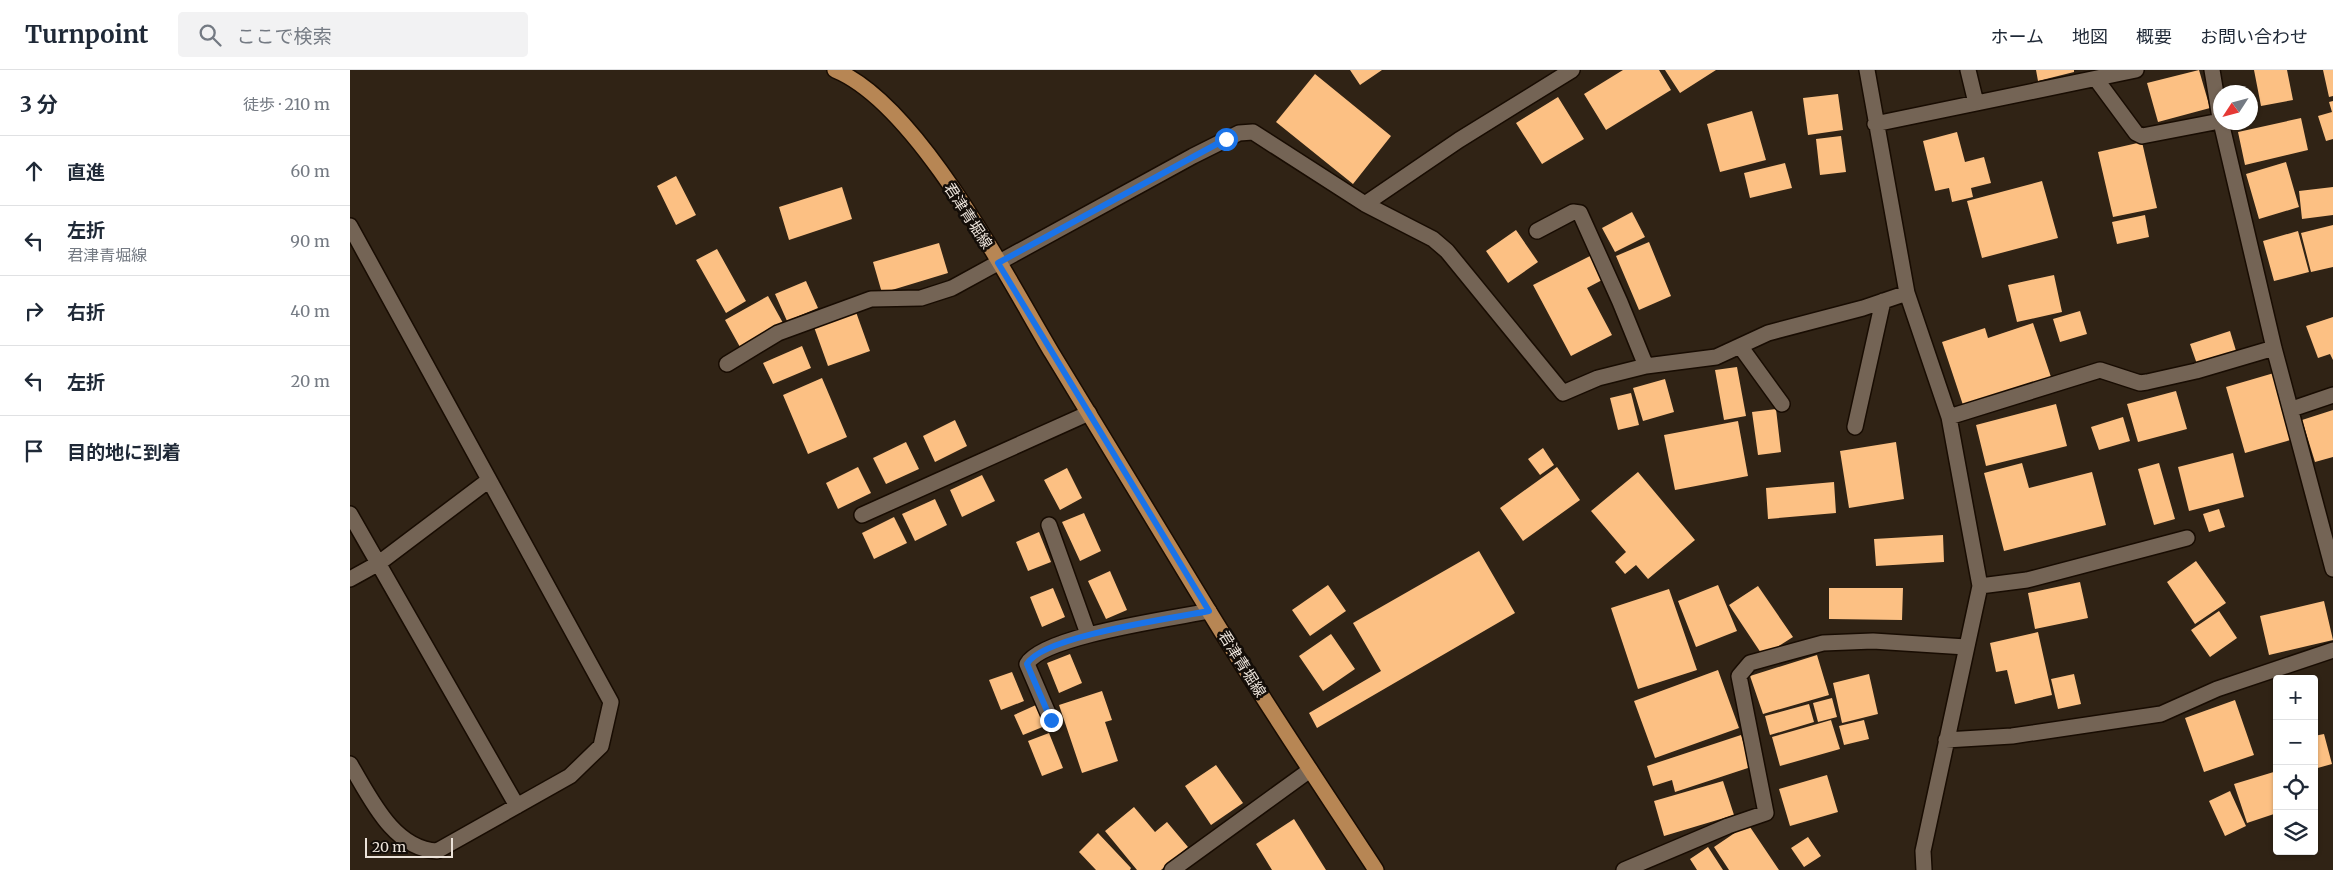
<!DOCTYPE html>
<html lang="ja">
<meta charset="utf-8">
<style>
:root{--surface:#fff;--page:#f2f2f3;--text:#1f2937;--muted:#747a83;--line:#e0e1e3}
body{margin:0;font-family:Merriweather,"Noto Sans JP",serif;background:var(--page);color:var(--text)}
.controls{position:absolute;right:15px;bottom:15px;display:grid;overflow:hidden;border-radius:5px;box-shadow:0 1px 4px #0004}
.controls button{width:45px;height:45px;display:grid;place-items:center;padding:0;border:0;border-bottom:1px solid var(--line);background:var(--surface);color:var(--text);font:25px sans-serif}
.compass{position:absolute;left:1863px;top:15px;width:45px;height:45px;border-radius:50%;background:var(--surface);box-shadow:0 1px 4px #0004;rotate:234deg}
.scale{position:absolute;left:15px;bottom:12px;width:88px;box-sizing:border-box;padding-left:5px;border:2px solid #ece3da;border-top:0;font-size:14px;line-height:18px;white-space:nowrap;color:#ece3da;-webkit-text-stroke:4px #130d08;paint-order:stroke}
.stop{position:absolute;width:15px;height:15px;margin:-11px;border:4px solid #1a73e8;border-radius:50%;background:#fff}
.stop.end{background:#1a73e8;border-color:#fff;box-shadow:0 1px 5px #0008}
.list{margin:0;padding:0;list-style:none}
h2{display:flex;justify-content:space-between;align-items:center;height:65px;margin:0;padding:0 20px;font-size:21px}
h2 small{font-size:16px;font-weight:400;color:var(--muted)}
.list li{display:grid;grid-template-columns:32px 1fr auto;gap:15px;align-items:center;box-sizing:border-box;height:70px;padding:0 20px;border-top:1px solid var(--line)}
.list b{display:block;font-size:19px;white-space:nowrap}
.list p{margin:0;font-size:16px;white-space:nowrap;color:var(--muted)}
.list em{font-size:16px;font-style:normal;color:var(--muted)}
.icon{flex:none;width:28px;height:28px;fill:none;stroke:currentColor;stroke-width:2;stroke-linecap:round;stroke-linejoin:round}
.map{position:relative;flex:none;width:1983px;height:800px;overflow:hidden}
header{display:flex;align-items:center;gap:30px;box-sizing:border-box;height:70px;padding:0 25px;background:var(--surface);border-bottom:1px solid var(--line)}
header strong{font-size:24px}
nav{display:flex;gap:28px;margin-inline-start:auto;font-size:18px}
.search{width:350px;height:45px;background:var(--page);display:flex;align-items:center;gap:12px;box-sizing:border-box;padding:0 18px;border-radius:5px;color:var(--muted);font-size:19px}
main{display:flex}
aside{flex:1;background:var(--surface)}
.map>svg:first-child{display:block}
.building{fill:#fcc083}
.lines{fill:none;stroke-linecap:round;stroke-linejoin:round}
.minor-casing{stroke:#180c02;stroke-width:18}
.major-casing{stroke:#180c02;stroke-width:18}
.minor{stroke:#746455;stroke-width:15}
.major{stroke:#b78654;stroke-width:15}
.route{stroke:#1a73e8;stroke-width:6}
.labels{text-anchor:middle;stroke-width:5;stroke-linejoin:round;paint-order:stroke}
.street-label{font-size:15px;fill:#ece3da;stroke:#130d08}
</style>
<header>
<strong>Turnpoint</strong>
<div class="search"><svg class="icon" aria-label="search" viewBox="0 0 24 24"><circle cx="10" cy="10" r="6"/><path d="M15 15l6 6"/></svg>ここで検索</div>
<nav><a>ホーム</a><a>地図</a><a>概要</a><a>お問い合わせ</a></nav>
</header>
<main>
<aside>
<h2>3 分<small>徒歩 · 210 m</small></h2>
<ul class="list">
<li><svg class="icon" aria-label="ahead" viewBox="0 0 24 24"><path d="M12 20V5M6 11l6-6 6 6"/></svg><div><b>直進</b></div><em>60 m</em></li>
<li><svg class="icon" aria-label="left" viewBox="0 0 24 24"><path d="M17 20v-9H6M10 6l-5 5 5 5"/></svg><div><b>左折</b><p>君津青堀線</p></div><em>90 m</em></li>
<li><svg class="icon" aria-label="right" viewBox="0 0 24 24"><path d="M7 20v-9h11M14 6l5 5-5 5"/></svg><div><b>右折</b></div><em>40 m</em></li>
<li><svg class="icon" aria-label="left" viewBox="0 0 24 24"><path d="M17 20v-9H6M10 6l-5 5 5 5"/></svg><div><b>左折</b></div><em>20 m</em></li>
<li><svg class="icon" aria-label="arrive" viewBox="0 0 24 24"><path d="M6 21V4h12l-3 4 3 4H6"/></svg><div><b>目的地に到着</b></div></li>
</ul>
</aside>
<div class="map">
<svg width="1983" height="800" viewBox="0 0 1983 800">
<rect width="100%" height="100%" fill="#302315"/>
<path class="building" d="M1000,0H1032L1010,15Z
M1273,0H1309L1321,20L1256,60L1234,24Z
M1315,0H1366L1330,23Z
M1686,0H1724V2L1688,11Z
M1849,0L1860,38L1808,52L1797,13Z
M1904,0H1937L1943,30L1911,36Z
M1973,0H1983V26L1979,27Z
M965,4L1041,66L1003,114L926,52Z
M1488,24L1493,60L1458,65L1453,28Z
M1208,27L1234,69L1192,94L1166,53Z
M1983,31V69L1976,71L1968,46L1982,42L1979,32Z
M1402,41L1416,90L1370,102L1357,54Z
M1951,48L1958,80L1895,95L1888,62Z
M1607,62L1615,92L1634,87L1641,113L1621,118L1623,127L1602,132L1599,118L1585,121L1573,71Z
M1491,66L1496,102L1470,105L1466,69Z
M1792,72L1807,138L1763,147L1748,82Z
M1936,92L1949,137L1909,149L1896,104Z
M1435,93L1442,118L1400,128L1394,103Z
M326,106L346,145L326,155L307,116Z
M1692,111L1708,168L1632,188L1617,131Z
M492,117L502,149L439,170L429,137Z
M1983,117V145L1952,149L1949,121Z
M1282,142L1295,167L1265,182L1252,158Z
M1795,145L1799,167L1767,174L1762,152Z
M1983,155V197L1961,202L1951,163Z
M1166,160L1188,192L1158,213L1136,181Z
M1948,161L1959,202L1924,211L1913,171Z
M1299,172L1321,226L1289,240L1266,186Z
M589,173L598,203L532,223L523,192Z
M367,179L396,231L376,243L346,190Z
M1242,185L1254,209L1237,218L1262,265L1221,286L1183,215Z
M1704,205L1712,242L1667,252L1658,215Z
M456,211L468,238L437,251L425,224Z
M418,226L433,253L390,277L375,250Z
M1730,241L1737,264L1710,272L1703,249Z
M506,242L520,281L478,296L464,257Z
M1983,247V290L1980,284L1968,288L1956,256Z
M1683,253L1701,307L1613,335L1592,272L1635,258L1638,268Z
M1880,261L1887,284L1848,297L1840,274Z
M452,276L461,298L423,314L413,293Z
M1387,297L1396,346L1374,350L1365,300Z
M1924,303L1944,369L1895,383L1876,317Z
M472,308L497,367L458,384L433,325Z
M1315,309L1324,342L1293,351L1283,318Z
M1826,321L1837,359L1788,372L1777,334Z
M1281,323L1289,355L1268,360L1260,328Z
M1706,334L1717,376L1636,396L1626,355Z
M1426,339L1431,382L1408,385L1402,342Z
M1983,340V387L1965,392L1952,350Z
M1773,347L1780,371L1749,380L1741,357Z
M605,350L617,376L585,392L573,366Z
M1388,351L1398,406L1325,420L1314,365Z
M556,372L569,399L536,414L523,388Z
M1546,372L1554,429L1499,438L1490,381Z
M1193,378L1204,395L1190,405L1178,389Z
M1883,383L1894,427L1839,441L1828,397Z
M1672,393L1679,418L1742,402L1756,455L1654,481L1634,403Z
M1809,393L1825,449L1804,455L1788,399Z
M508,397L521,423L488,439L476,413Z
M1207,397L1230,430L1173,471L1150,438Z
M717,398L732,428L710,440L694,410Z
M1288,402L1345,470L1298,509L1286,495L1275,504L1265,492L1276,482L1241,441Z
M632,405L645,431L612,447L600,420Z
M1484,412L1486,443L1418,449L1416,418Z
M585,429L597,455L565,471L552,444Z
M1869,439L1875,457L1859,462L1853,444Z
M734,443L751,481L730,491L712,452Z
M544,447L557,473L524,489L512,463Z
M689,462L701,492L678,501L666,472Z
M1593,465L1594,492L1526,496L1524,469Z
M1129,481L1165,543L967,658L959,643L1031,601L1003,553Z
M1846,491L1876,533L1845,554L1817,512Z
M760,501L777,540L756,549L738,511Z
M1730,512L1738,548L1685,559L1678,523Z
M978,515L996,541L960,566L942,540Z
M1368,515L1387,561L1346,577L1328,531Z
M1408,516L1443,567L1413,586L1379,535Z
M703,518L715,547L692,557L680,527Z
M1479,518H1553L1552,550L1479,549Z
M1319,519L1347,600L1288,619L1261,538Z
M1974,531L1983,570L1919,585L1910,546Z
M1869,541L1887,568L1860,587L1841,560Z
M1688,562L1702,625L1665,634L1657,600L1646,602L1640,573Z
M981,564L1005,599L973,621L949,586Z
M720,584L732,613L709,623L697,593Z
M1467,585L1479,625L1413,644L1400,606Z
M1368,600L1389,658L1305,688L1284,631Z
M662,602L674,631L651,640L639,610Z
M1519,604L1528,644L1492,653L1483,613Z
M1724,604L1731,634L1708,639L1701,609Z
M752,621L762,650L755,652L768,691L732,703L709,635Z
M1482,628L1487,647L1468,652L1463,633Z
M1885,630L1904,685L1854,702L1835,648Z
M1459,634L1464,652L1420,665L1415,646Z
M686,635L695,656L673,665L664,645Z
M1481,650L1490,679L1430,696L1422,667Z
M1514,650L1519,669L1494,675L1489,656Z
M699,663L713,698L692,706L678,671Z
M1974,664L1982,694L1964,699V666Z
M1391,665L1401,697L1325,722L1322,710L1303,716L1297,696Z
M866,695L893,733L861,755L835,716Z
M1927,701V743L1897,753L1884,714Z
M1477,705L1488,742L1440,756L1429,719Z
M1373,711L1384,745L1314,766L1304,731Z
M1880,721L1896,756L1875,766L1859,731Z
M784,737L805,762L817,752L838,777L811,800H787L755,761Z
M944,749L976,800H922L906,774Z
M1398,754L1429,800H1379L1364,777Z
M748,763L781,798L780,800H746L729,782Z
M1458,767L1471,786L1454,797L1441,778Z
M1358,777L1373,800H1347L1340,789Z"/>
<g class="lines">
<defs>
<path id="minor" d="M1517,0L1557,223L1599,347L1630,516L1573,781L1574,800
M1618,0L1626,33
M1862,0L1870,48
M1746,9L1786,63L1792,66L1870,51
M1871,52L1924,278L1983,499
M1525,54L1786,0
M1015,134L1109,70L1222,0
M0,156L261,632L251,676L220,706L87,781C43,779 20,727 0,694
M1187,161L1223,142L1230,143L1270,232L1296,296
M1390,276L1432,334
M377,294L428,263L521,229L571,228L602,218L843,86L889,63L903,62L1015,134L1083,169L1097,181L1213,323L1248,308L1296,296L1366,287L1418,263L1513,238L1557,223
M1942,339L1983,325
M1599,347L1750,300L1790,313L1797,312L1846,301L1924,278
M1505,357L1533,231
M0,444L167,736
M512,445L739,343
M699,455L738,564
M0,509L29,493L139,410
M1630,516L1677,510L1837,468
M701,650L677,594C692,566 825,548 859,541
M1596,670L1662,666L1811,644L1867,619L1983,580
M822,800L960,700
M1274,800L1378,756L1416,743L1389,606L1400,593L1473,573L1523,571L1616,577"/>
<path id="major" d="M485,0C568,34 656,206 702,283C754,368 805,453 857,538C911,627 969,713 1026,800"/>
</defs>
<use href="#minor" class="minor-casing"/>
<use href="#major" class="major-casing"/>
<use href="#minor" class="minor"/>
<use href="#major" class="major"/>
</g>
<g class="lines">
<path class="route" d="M701,650L677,594C692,566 824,548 859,541L648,193L876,69"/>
</g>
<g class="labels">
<g class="street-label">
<text transform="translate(618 146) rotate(57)" y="5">君津青堀線</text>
<text transform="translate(892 594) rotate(58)" y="5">君津青堀線</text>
</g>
</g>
</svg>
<div class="controls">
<button>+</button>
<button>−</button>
<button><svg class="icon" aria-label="locate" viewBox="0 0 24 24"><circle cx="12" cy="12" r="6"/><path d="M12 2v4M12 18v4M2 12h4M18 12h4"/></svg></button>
<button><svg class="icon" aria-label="layers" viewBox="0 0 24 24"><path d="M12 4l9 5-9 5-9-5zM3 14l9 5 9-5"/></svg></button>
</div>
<svg class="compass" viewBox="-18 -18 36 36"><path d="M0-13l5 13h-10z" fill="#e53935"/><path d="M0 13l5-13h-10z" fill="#747a83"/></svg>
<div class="scale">20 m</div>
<div class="stop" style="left:876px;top:69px"></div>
<div class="stop end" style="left:701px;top:650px"></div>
</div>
</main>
